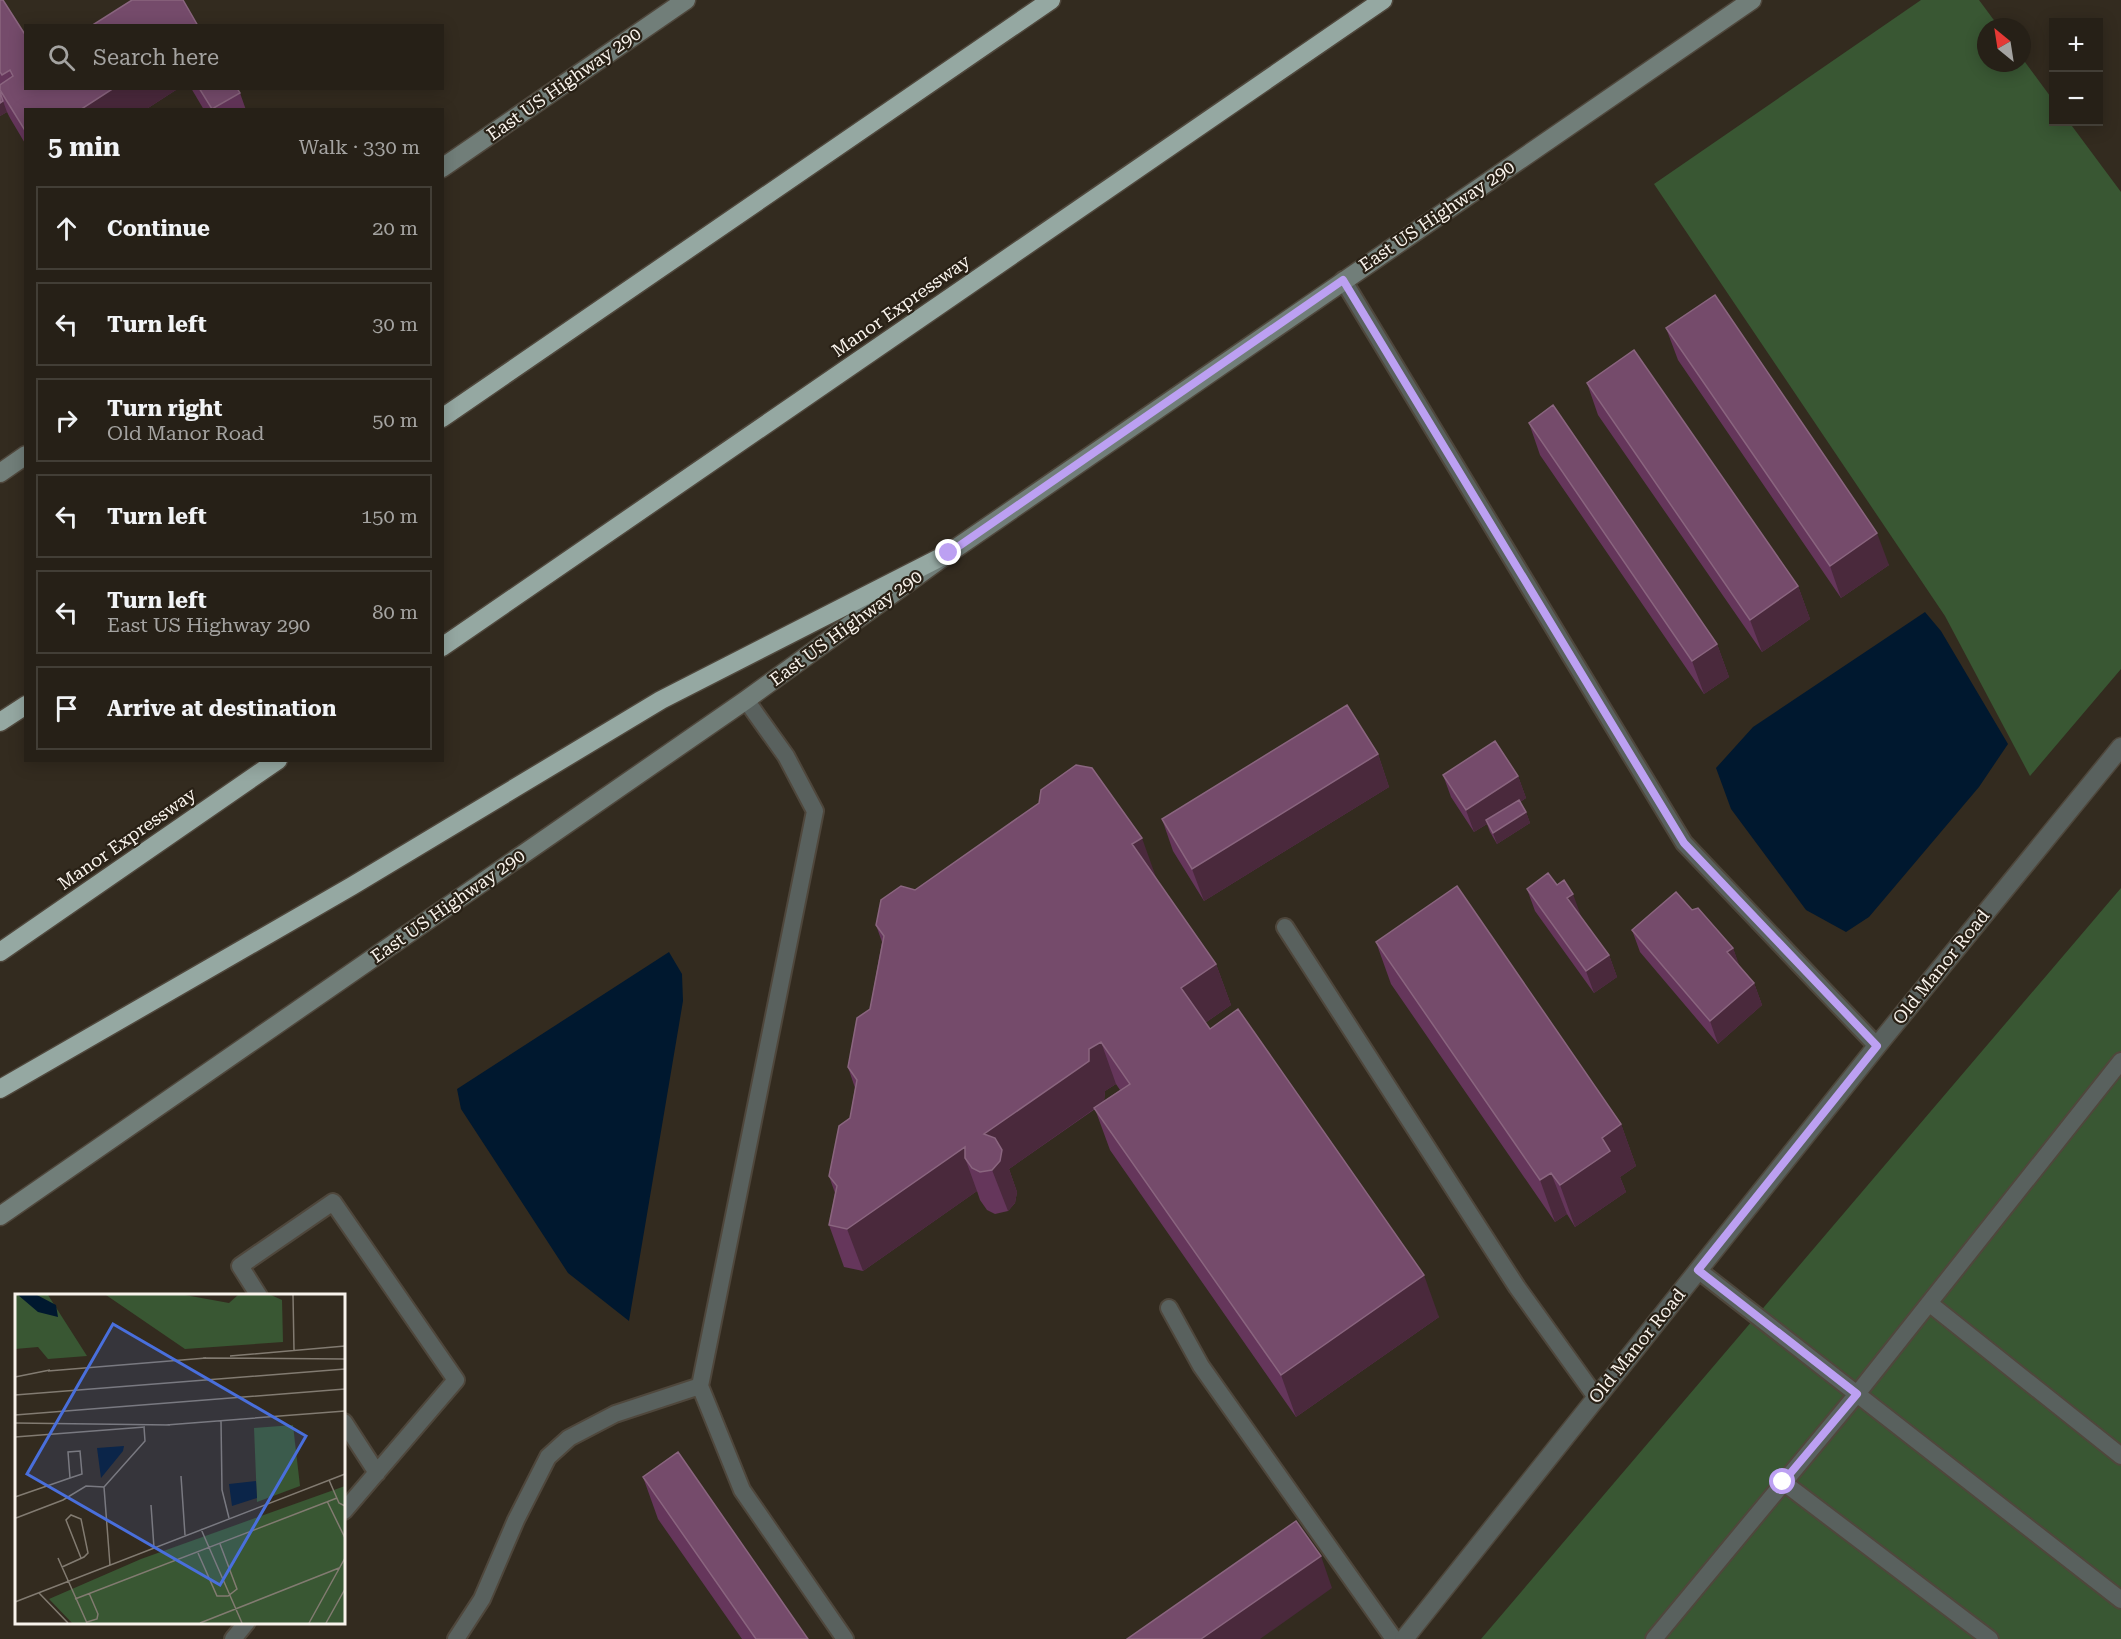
<!DOCTYPE html>
<meta charset="utf-8">
<style>
:root{--surface:#262017;--page:#2e2820;--text:#f1f3f6;--muted:#a4a3a1;--line:#423e36}
body{margin:0;font-family:"Roboto Serif",serif;background:var(--page);color:var(--text)}
.controls{position:absolute;right:18px;top:18px;display:grid;overflow:hidden;border-radius:0px;box-shadow:0 3px 15px #0003}
.controls button{width:54px;height:54px;display:grid;place-items:center;padding:0;border:0;border-bottom:2px solid var(--line);background:var(--surface);color:var(--text);font:30px sans-serif}
.compass{position:absolute;left:1977px;top:18px;width:54px;height:54px;border-radius:50%;background:var(--surface);box-shadow:0 3px 15px #0003;rotate:330deg}
.stop{position:absolute;width:18px;height:18px;margin:-14px;border:4px solid #bca0f2;border-radius:50%;background:#fff}
.stop.end{background:#bca0f2;border-color:#fff;box-shadow:0 2px 6px #0008}
.list{margin:0;padding:0;list-style:none}
h2{display:flex;justify-content:space-between;align-items:center;height:78px;margin:0;padding:0 24px;font-size:26px}
h2 small{font-size:20px;font-weight:400;color:var(--muted)}
.list li{display:grid;grid-template-columns:39px 1fr auto;gap:18px;align-items:center;box-sizing:border-box;height:84px;margin:0 12px 12px;padding:0 12px;border:2px solid var(--line);border-radius:0px}
.list b{display:block;font-size:22px;white-space:nowrap}
.list p{margin:0;font-size:20px;white-space:nowrap;color:var(--muted)}
.list em{font-size:20px;font-style:normal;color:var(--muted)}
.icon{flex:none;width:33px;height:33px;fill:none;stroke:currentColor;stroke-width:2;stroke-linecap:round;stroke-linejoin:round}
.map{position:relative;flex:none;width:2121px;height:1639px;overflow:hidden}
.search{position:absolute;background:var(--surface);box-shadow:0 3px 15px #0003;left:24px;top:24px;width:420px;height:66px;display:flex;align-items:center;gap:15px;box-sizing:border-box;padding:0 21px;border-radius:0px;color:var(--muted);font-size:22px}
.panel{position:absolute;background:var(--surface);box-shadow:0 3px 15px #0003;left:24px;top:108px;width:420px;height:654px;border-radius:0px}
.map>svg:first-child{display:block}
.green{fill:#395733}
.water{fill:#00182f}
.lines{fill:none;stroke-linecap:round;stroke-linejoin:round}
.service-casing{stroke:#4f473c;stroke-width:20}
.tertiary-casing{stroke:#4f473c;stroke-width:21}
.secondary-casing{stroke:#4f473c;stroke-width:21}
.motorway-casing{stroke:#4f473c;stroke-width:21}
.service{stroke:#59615e;stroke-width:16}
.tertiary{stroke:#59615e;stroke-width:18}
.secondary{stroke:#717e79;stroke-width:18}
.motorway{stroke:#95a8a2;stroke-width:18}
.wall{fill:#65365b;fill-rule:evenodd}
.shaded-wall{fill:#4a293c}
.building{fill:#754b6b;stroke:#8a657f;stroke-width:1.5}
.route{stroke:#bca0f2;stroke-width:8}
.labels{text-anchor:middle;stroke-width:4.5;stroke-linejoin:round;paint-order:stroke}
.street-label{font-size:18px;fill:#f9f3ec;stroke:#292116}
.inset-road{fill:none;stroke:#827b71;stroke-width:1.5}
.view{fill:#496fdc;fill-opacity:0.15;stroke:#496fdc;stroke-width:3}
.inset-edge{fill:none;stroke:#f9f3ec;stroke-width:3}
</style>
<div class="map">
<svg width="2121" height="1639" viewBox="0 0 2121 1639">
<rect width="100%" height="100%" fill="#332b1f"/>
<path class="green" d="M1921,0H1979L1999,27H1986V63H2022V58L2053,100L2054,122H2069L2121,192V669L2030,776L1945,616L1654,184Z
M2121,888V1639H1481Z"/>
<path class="water" d="M1925,612L1941,631L2008,744L1979,787L1869,917L1846,932L1806,910L1731,809L1716,768L1753,727Z
M669,952L682,974L683,1001L629,1321L568,1273L461,1109L457,1089Z"/>
<g class="lines">
<defs>
<path id="service" d="M1343,280L1684,843L1877,1046
M746,700L786,756L815,811L700,1386L742,1490L845,1639
M1285,927L1517,1287L1596,1397
M1698,1270L2121,1600
M259,1296L240,1266L333,1202L456,1380L344,1511
M1929,1303L2121,1456
M1169,1308L1201,1366L1394,1639
M344,1422L377,1473
M1783,1482L1990,1639
M233,1639L247,1622
M456,1639L482,1599L516,1520L548,1457L569,1438L615,1414L700,1386
M1654,1639L1857,1394L2121,1061"/>
<path id="tertiary" d="M1404,1639L1877,1046L2121,747"/>
<path id="secondary" d="M442,168L686,0
M0,473L26,455
M0,1216L746,700L949,553L1752,0"/>
<path id="motorway" d="M442,418L1051,0
M442,647L1383,0
M0,722L26,705
M0,952L278,760
M0,1089L352,886L661,700L949,553"/>
</defs>
<use href="#service" class="service-casing"/>
<use href="#tertiary" class="tertiary-casing"/>
<use href="#secondary" class="secondary-casing"/>
<use href="#motorway" class="motorway-casing"/>
<use href="#service" class="service"/>
<use href="#tertiary" class="tertiary"/>
<use href="#secondary" class="secondary"/>
<use href="#motorway" class="motorway"/>
</g>
<path class="wall" d="M0,0L26,88H179L145,110H26V145L10,118L7,112L0,116Z
M191,88H237L240,93L246,110H204Z
M1666,328L1889,565L1841,598L1678,360Z
M1587,383L1798,586L1810,619L1762,652L1598,415Z
M1529,423L1717,644L1729,677L1704,694L1540,455Z
M1378,754L1389,787L1204,901L1173,851L1162,819Z
M1443,775L1518,776L1526,798L1520,802L1526,812L1530,823L1497,844L1490,832L1487,824L1474,832L1451,797Z
M1157,880L1216,964L1231,1005L1205,1023L1439,1317L1296,1417L1110,1150L1095,1109L1009,1169L1017,1192L1015,1203L1008,1211L995,1214L987,1210L980,1200L977,1191L863,1271L844,1267L829,1225L835,1193L829,1176L850,1118L855,1088L848,1067L870,1009L882,942L876,925L915,890ZM1116,1084L1120,1090L1104,1101L1105,1091Z
M1527,889L1581,916H1580L1609,955L1617,977L1594,993L1535,911Z
M1692,910L1733,948L1739,966L1754,983L1762,1005L1718,1044L1640,952L1632,930Z
M1376,942L1621,1124L1636,1166L1620,1177L1626,1192L1575,1227L1567,1214L1555,1222L1391,984Z
M643,1477L808,1639H742L658,1519Z"/>
<path class="shaded-wall" d="M114,88H179L145,110H80Z
M3,101L7,112L0,116V103Z
M1877,533L1889,565L1841,598L1830,566Z
M1798,586L1810,619L1762,652L1750,620Z
M1717,644L1729,677L1704,694L1692,661Z
M1378,754L1389,787L1204,901L1192,869Z
M1518,776L1526,798L1487,823L1486,820L1487,824L1474,832L1466,810Z
M1526,812L1530,823L1497,844L1493,833Z
M1142,838L1157,880L1132,844Z
M1573,894L1581,916L1575,920L1567,898Z
M1733,948L1741,970L1727,952Z
M1609,955L1617,977L1594,993L1586,971Z
M1216,964L1231,1005L1196,1029L1181,988Z
M1754,983L1762,1005L1718,1044L1710,1021Z
M1101,1042L1116,1084L1105,1091L1104,1102L1009,1169L1017,1192L1015,1203L1008,1211L992,1170L984,1134L1089,1049Z
M1621,1124L1636,1166L1620,1177L1626,1192L1575,1227L1560,1185L1602,1138Z
M965,1147V1158L977,1191L863,1271L847,1229Z
M1551,1173L1567,1214L1555,1222L1540,1180Z
M1424,1275L1439,1317L1296,1417L1281,1375Z
M1321,1556L1332,1588L1260,1639H1201Z"/>
<path class="building" d="M0,0H3L26,36V88H114L80,110H26V132L0,90V85L13,76L10,70L2,75L0,72Z
M132,0H183L198,26H91Z
M199,88H237L240,93L212,109Z
M0,92L3,101L0,103Z
M1715,295L1877,533L1830,566L1666,328Z
M1634,350L1798,586L1750,620L1587,383Z
M1553,405L1717,644L1692,661L1529,423Z
M1347,705L1378,754L1192,869L1162,819Z
M1495,741L1518,776L1466,810L1443,775Z
M1076,765L1092,768L1142,838L1132,844L1216,964L1181,988L1210,1029L1238,1009L1424,1275L1281,1375L1094,1108L1130,1084L1101,1042L1089,1049V1061L984,1134L995,1138L1002,1150L1000,1161L992,1170L980,1172L972,1168L965,1158V1147L847,1229L829,1225L837,1186L829,1176L839,1126L850,1118L857,1080L848,1067L857,1018L870,1009L884,936L876,925L881,900L901,886L915,890L1039,803L1041,790Z
M1519,800L1526,812L1493,833L1486,820Z
M1548,873L1557,885L1564,880L1573,894L1567,898L1609,955L1586,971L1527,889Z
M1457,886L1621,1124L1602,1138L1610,1151L1560,1185L1551,1173L1540,1180L1376,942Z
M1676,892L1692,910L1698,908L1733,948L1727,952L1754,983L1710,1021L1632,930Z
M678,1452L808,1639H756L643,1477Z
M1296,1521L1321,1556L1201,1639H1127Z"/>
<g class="lines">
<path class="route" d="M949,553L1343,280L1684,843L1877,1046L1698,1270L1857,1394L1783,1482"/>
</g>
<g class="labels">
<g class="street-label">
<text transform="translate(564 84) rotate(-35)" y="6">East US Highway 290</text>
<text transform="translate(1437 216) rotate(-34)" y="6">East US Highway 290</text>
<text transform="translate(901 306) rotate(-35)" y="6">Manor Expressway</text>
<text transform="translate(846 628) rotate(-36)" y="6">East US Highway 290</text>
<text transform="translate(127 839) rotate(-35)" y="6">Manor Expressway</text>
<text transform="translate(448 906) rotate(-35)" y="6">East US Highway 290</text>
<text transform="translate(1941 967) rotate(-51)" y="6">Old Manor Road</text>
<text transform="translate(1637 1346) rotate(-51)" y="6">Old Manor Road</text>
</g>
</g>
<g transform="translate(15 1294)">
<rect width="330" height="330" fill="#332b1f"/>
<path d="M0,1H33L72,62L33,65L23,53L0,55ZM91,1H170L214,9L223,1H256L267,6L268,48L170,55ZM278,131L285,192L242,208L239,134ZM330,192V329H57L34,305L126,265Z" fill="#395733"/>
<path d="M3,1H22L41,11L43,23L23,18ZM109,152L108,157L86,184L82,154ZM241,187L242,204L217,212L214,190Z" fill="#00182f"/>
<path class="inset-road" d="M278,1L279,56M215,62L330,52M188,64L330,65M33,77L191,64M0,83L35,76M0,101L330,75M0,121L330,95M206,127L207,196L214,224M0,129L155,131M151,131L330,117M0,143L130,133M166,182L170,241M314,186L324,209L330,212M0,203L55,184L67,180L65,157L53,158L55,184M312,207L330,244M136,211L139,254M1,224L48,206L71,192L89,193M186,235L227,329M183,259L202,302H213L222,295L205,250M43,264L72,329M95,271L89,193L130,147L129,133M47,273L69,263L73,259L66,225L56,221L51,226L66,264M24,299L53,329M60,305L322,204M0,308L330,180M72,328L82,325L83,320L74,299M185,329L324,274M294,329L330,264M311,329L330,295"/>
<path class="view" d="M98,30L291,142L205,291L12,180Z"/>
<rect width="330" height="330" class="inset-edge"/>
</g>
</svg>
<div class="controls">
<button>+</button>
<button>−</button>
</div>
<svg class="compass" viewBox="-18 -18 36 36"><path d="M0-13l5 13h-10z" fill="#e53935"/><path d="M0 13l5-13h-10z" fill="#a4a3a1"/></svg>
<div class="stop" style="left:1783px;top:1482px"></div>
<div class="stop end" style="left:949px;top:553px"></div>
<div class="search"><svg class="icon" aria-label="search" viewBox="0 0 24 24"><circle cx="10" cy="10" r="6"/><path d="M15 15l6 6"/></svg>Search here</div>
<section class="panel">
<h2>5 min<small>Walk · 330 m</small></h2>
<ul class="list">
<li><svg class="icon" aria-label="ahead" viewBox="0 0 24 24"><path d="M12 20V5M6 11l6-6 6 6"/></svg><div><b>Continue</b></div><em>20 m</em></li>
<li><svg class="icon" aria-label="left" viewBox="0 0 24 24"><path d="M17 20v-9H6M10 6l-5 5 5 5"/></svg><div><b>Turn left</b></div><em>30 m</em></li>
<li><svg class="icon" aria-label="right" viewBox="0 0 24 24"><path d="M7 20v-9h11M14 6l5 5-5 5"/></svg><div><b>Turn right</b><p>Old Manor Road</p></div><em>50 m</em></li>
<li><svg class="icon" aria-label="left" viewBox="0 0 24 24"><path d="M17 20v-9H6M10 6l-5 5 5 5"/></svg><div><b>Turn left</b></div><em>150 m</em></li>
<li><svg class="icon" aria-label="left" viewBox="0 0 24 24"><path d="M17 20v-9H6M10 6l-5 5 5 5"/></svg><div><b>Turn left</b><p>East US Highway 290</p></div><em>80 m</em></li>
<li><svg class="icon" aria-label="arrive" viewBox="0 0 24 24"><path d="M6 21V4h12l-3 4 3 4H6"/></svg><div><b>Arrive at destination</b></div></li>
</ul>
</section>
</div>
